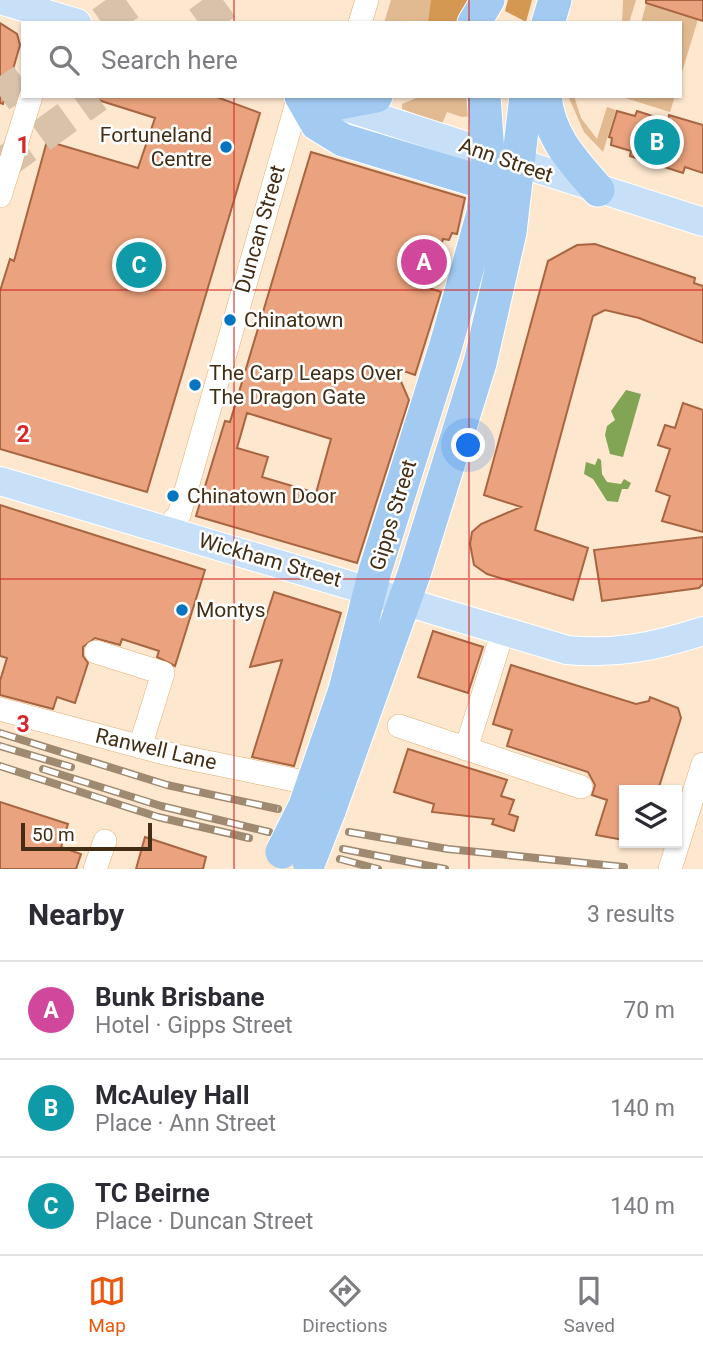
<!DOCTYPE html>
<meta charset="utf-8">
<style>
:root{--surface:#fff;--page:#f2f2f3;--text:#2b2b33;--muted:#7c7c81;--line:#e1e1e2;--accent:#ea580c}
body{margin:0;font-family:Roboto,sans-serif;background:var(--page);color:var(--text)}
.controls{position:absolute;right:21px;bottom:21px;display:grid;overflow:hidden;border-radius:0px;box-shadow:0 2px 5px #0004}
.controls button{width:63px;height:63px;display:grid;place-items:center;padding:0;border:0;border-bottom:2px solid var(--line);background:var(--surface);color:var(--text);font:35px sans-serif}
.scale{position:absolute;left:21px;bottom:18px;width:131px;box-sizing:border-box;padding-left:7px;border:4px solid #432d14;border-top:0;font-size:19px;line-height:24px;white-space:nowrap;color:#432d14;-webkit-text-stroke:5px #fff;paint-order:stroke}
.you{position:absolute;left:469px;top:446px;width:24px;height:24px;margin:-18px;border:5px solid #fff;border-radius:50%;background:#1a73e8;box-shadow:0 0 0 10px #1a73e833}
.badge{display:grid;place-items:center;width:46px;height:46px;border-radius:50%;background:var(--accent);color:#fff;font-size:23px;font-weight:700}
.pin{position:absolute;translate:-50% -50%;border:4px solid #fff;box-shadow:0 2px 7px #0006}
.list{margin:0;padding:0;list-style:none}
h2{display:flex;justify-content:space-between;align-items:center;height:91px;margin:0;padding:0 28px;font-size:30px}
h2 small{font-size:23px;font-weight:400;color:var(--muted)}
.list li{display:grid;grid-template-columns:46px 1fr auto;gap:21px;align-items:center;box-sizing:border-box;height:98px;padding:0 28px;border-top:2px solid var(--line)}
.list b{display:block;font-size:26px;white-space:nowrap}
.list p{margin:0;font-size:23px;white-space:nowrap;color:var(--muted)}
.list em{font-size:23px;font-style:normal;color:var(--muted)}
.icon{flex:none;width:38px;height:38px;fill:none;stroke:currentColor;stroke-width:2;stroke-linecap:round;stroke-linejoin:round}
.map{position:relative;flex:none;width:703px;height:869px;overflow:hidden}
.search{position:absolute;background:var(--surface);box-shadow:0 2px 5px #0004;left:21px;right:21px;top:21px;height:77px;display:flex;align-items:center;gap:18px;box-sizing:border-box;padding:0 24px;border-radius:0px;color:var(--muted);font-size:26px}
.sheet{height:385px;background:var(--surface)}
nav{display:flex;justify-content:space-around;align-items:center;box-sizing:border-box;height:98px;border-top:2px solid var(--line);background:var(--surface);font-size:19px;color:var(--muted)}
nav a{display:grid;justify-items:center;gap:4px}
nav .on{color:var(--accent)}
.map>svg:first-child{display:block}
.green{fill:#e1ba91}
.forest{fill:#d59852}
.water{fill:#82a455}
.building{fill:#eaa37e;stroke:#a86542;stroke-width:2;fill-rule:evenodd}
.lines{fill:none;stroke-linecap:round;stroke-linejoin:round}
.highway-tunnel{stroke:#d8c2aa;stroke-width:33;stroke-dasharray:33 17;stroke-linecap:butt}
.minor-casing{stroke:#e2ac71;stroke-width:24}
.major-casing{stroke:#fff;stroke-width:30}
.highway-casing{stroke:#fff;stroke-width:35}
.minor{stroke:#fff;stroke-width:23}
.major{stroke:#c8e0f7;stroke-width:28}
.highway{stroke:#a3cbf2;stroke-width:33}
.rail-casing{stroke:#9f8971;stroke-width:8}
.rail{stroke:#fff;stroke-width:5;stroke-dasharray:16;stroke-linecap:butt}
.highway-bridge-casing{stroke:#fff;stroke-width:35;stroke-linecap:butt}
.highway-bridge{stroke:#a3cbf2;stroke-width:33}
.grid{fill:none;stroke:#d62828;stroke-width:2;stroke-opacity:0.55}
.poi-dot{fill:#0774bf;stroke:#fff;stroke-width:2.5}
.labels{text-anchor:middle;stroke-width:5;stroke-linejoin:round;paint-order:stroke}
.poi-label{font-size:21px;fill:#432d14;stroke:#fff;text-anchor:start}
.street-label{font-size:21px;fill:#432d14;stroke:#fff}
.grid-label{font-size:23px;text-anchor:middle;font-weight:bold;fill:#d62828;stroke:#fff;stroke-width:5;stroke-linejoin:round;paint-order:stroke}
</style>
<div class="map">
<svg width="703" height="869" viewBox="0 0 703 869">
<rect width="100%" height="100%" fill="#fde7cf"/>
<path class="green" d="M391,0H469L457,23H384Z
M623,0H636L629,23H622Z
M646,4L698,19L680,79V23H641Z
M421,96H471L472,116L462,117L447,112L442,124L402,109V104Z
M568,96H574L581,118L597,139L607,107L616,110L603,152L584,132Z
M619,96H675L670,112Z"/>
<path class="forest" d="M431,0H469L457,23H428Z
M508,0H532L526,22L505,11Z"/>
<path class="water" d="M626,390L641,394L623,457L610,454L605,435L607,426L615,420L611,411Z
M598,458L601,460L602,474L607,482L621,484L624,479L631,483L628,489H622L618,502L607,501L593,479L584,474L586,462L595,465Z"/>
<path class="building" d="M646,0H703V21L646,3Z
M0,23L17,34L20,45L3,104L0,103Z
M96,96H214L260,113L147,492L0,449V291L10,259L14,261L47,141L138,168L155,118L95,99Z
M617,111L635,116L637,111L668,121L669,115L703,125V173L685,167L683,173L630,156L631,151L611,145L612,138L609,137Z
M311,152L465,198L457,234L452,233L449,240L443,239L429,288L441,292L415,375L395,368L409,400L357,563L196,516L225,421L230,422ZM247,413L331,439L316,493L262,477L268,457L237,448Z
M595,244L695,278L694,283L703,286V343L639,318L605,310L593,316L535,530L588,548L573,600L487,574L474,565L470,544L472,532L481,524L521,507L484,495L548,261L577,245Z
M683,403L703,410V532L662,521L670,496L656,491L670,449L658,445L665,425L675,428Z
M0,505L205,570L175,666L157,657L159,651L122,639L120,645L95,638L83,647V656L88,663L75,703L57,697L53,709L0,695V681L7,658L0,656Z
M703,537V584L699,588L602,601L594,550Z
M274,592L341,613L294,766L252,757L282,660L250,667Z
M433,631L483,647L468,693L418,677Z
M511,665L636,704L649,701L650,697L678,708L681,718L658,790H624V840L596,835L607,800L592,795L595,785L588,772L507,746L512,730L493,724Z
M408,749L507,780L501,796L514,800L509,814L518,817L514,831L492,824L494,819L432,812L434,804L394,792Z
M0,802L68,824L61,847L81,854L76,869H0Z
M145,837L206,857L203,869H136Z"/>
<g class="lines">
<path class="highway-tunnel" d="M102,23L134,0
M199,23L230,0
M0,96L23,80
M0,166L97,96"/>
<defs>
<path id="minor" d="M360,23L367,0
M0,196L31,96
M174,520L179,515L299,96
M96,652L163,673L140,747
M0,709L168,754L314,784
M399,726L581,787
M466,749L503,631
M95,869L105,841
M670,869L703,764"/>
<path id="major" d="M0,0L77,23
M333,103L703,222
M0,481L567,650C616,655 657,646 703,631"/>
<path id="highway" d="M474,23L488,0
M548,23L555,0
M301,96L317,124L343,140L508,190
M545,96C549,137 573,161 598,190
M334,104L376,96
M305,806L345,690L375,571L446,345L483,213L488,154L484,96
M329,811L414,574L480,363L510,232L526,96"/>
</defs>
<use href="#minor" class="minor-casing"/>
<use href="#major" class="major-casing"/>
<use href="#highway" class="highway-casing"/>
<use href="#minor" class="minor"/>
<use href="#major" class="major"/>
<use href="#highway" class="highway"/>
<defs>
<path id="rail" d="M0,733L167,785L278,809
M0,746L71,767
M0,766L158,817L249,838
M43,769L161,806L269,832
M349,832L448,849L624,867
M343,849L445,869
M340,859L378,869"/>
</defs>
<use href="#rail" class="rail-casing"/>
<use href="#rail" class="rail"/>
<defs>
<path id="highway-bridge" d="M282,852L305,806
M309,862L329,811"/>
</defs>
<use href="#highway-bridge" class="highway-bridge-casing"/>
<use href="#highway-bridge" class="highway-bridge"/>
</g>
<path class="grid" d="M234,0V23M469,0V23M234,96V869M469,96V869M0,290H703M0,579H703"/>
<g class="poi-dot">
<circle cx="226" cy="147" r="7"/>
<circle cx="230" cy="320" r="7"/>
<circle cx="195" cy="385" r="7"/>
<circle cx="173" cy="496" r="7"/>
<circle cx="182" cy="610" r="7"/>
</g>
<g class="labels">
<g class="poi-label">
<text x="212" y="142" text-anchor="end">Fortuneland<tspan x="212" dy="24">Centre</tspan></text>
<text x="244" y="327">Chinatown</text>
<text x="209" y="380">The Carp Leaps Over<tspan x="209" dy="24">The Dragon Gate</tspan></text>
<text x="187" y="503">Chinatown Door</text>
<text x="196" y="617">Montys</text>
</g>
<g class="street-label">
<text transform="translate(506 160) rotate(19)" y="7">Ann Street</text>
<text transform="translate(260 229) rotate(-74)" y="7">Duncan Street</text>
<text transform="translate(393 515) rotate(-73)" y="7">Gipps Street</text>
<text transform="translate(270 560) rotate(16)" y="7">Wickham Street</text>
<text transform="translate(156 749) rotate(13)" y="7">Ranwell Lane</text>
</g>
</g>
<g class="grid-label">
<text x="23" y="153">1</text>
<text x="23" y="442">2</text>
<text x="23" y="732">3</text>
</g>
</svg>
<div class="controls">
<button><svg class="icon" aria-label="layers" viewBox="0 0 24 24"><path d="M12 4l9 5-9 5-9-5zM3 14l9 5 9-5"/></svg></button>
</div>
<div class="scale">50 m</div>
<div class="you"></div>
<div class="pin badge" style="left:424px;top:262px;background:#d1479c">A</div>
<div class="pin badge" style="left:657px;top:142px;background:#0f9aa8">B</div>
<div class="pin badge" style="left:139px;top:265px;background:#0f9aa8">C</div>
<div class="search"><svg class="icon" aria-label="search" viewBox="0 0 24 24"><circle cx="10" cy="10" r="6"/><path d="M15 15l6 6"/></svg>Search here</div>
</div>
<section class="sheet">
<h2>Nearby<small>3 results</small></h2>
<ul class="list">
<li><span class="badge" style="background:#d1479c">A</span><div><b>Bunk Brisbane</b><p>Hotel · Gipps Street</p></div><em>70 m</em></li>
<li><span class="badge" style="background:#0f9aa8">B</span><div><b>McAuley Hall</b><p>Place · Ann Street</p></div><em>140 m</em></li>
<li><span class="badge" style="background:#0f9aa8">C</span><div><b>TC Beirne</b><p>Place · Duncan Street</p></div><em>140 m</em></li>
</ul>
</section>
<nav>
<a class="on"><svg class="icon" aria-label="map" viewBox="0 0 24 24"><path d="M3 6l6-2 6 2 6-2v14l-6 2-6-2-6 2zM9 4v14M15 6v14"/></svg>Map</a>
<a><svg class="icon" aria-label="directions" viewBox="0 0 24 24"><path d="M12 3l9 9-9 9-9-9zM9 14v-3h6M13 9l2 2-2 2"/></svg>Directions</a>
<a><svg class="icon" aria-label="saved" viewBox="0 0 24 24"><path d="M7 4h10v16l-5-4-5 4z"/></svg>Saved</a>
</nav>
